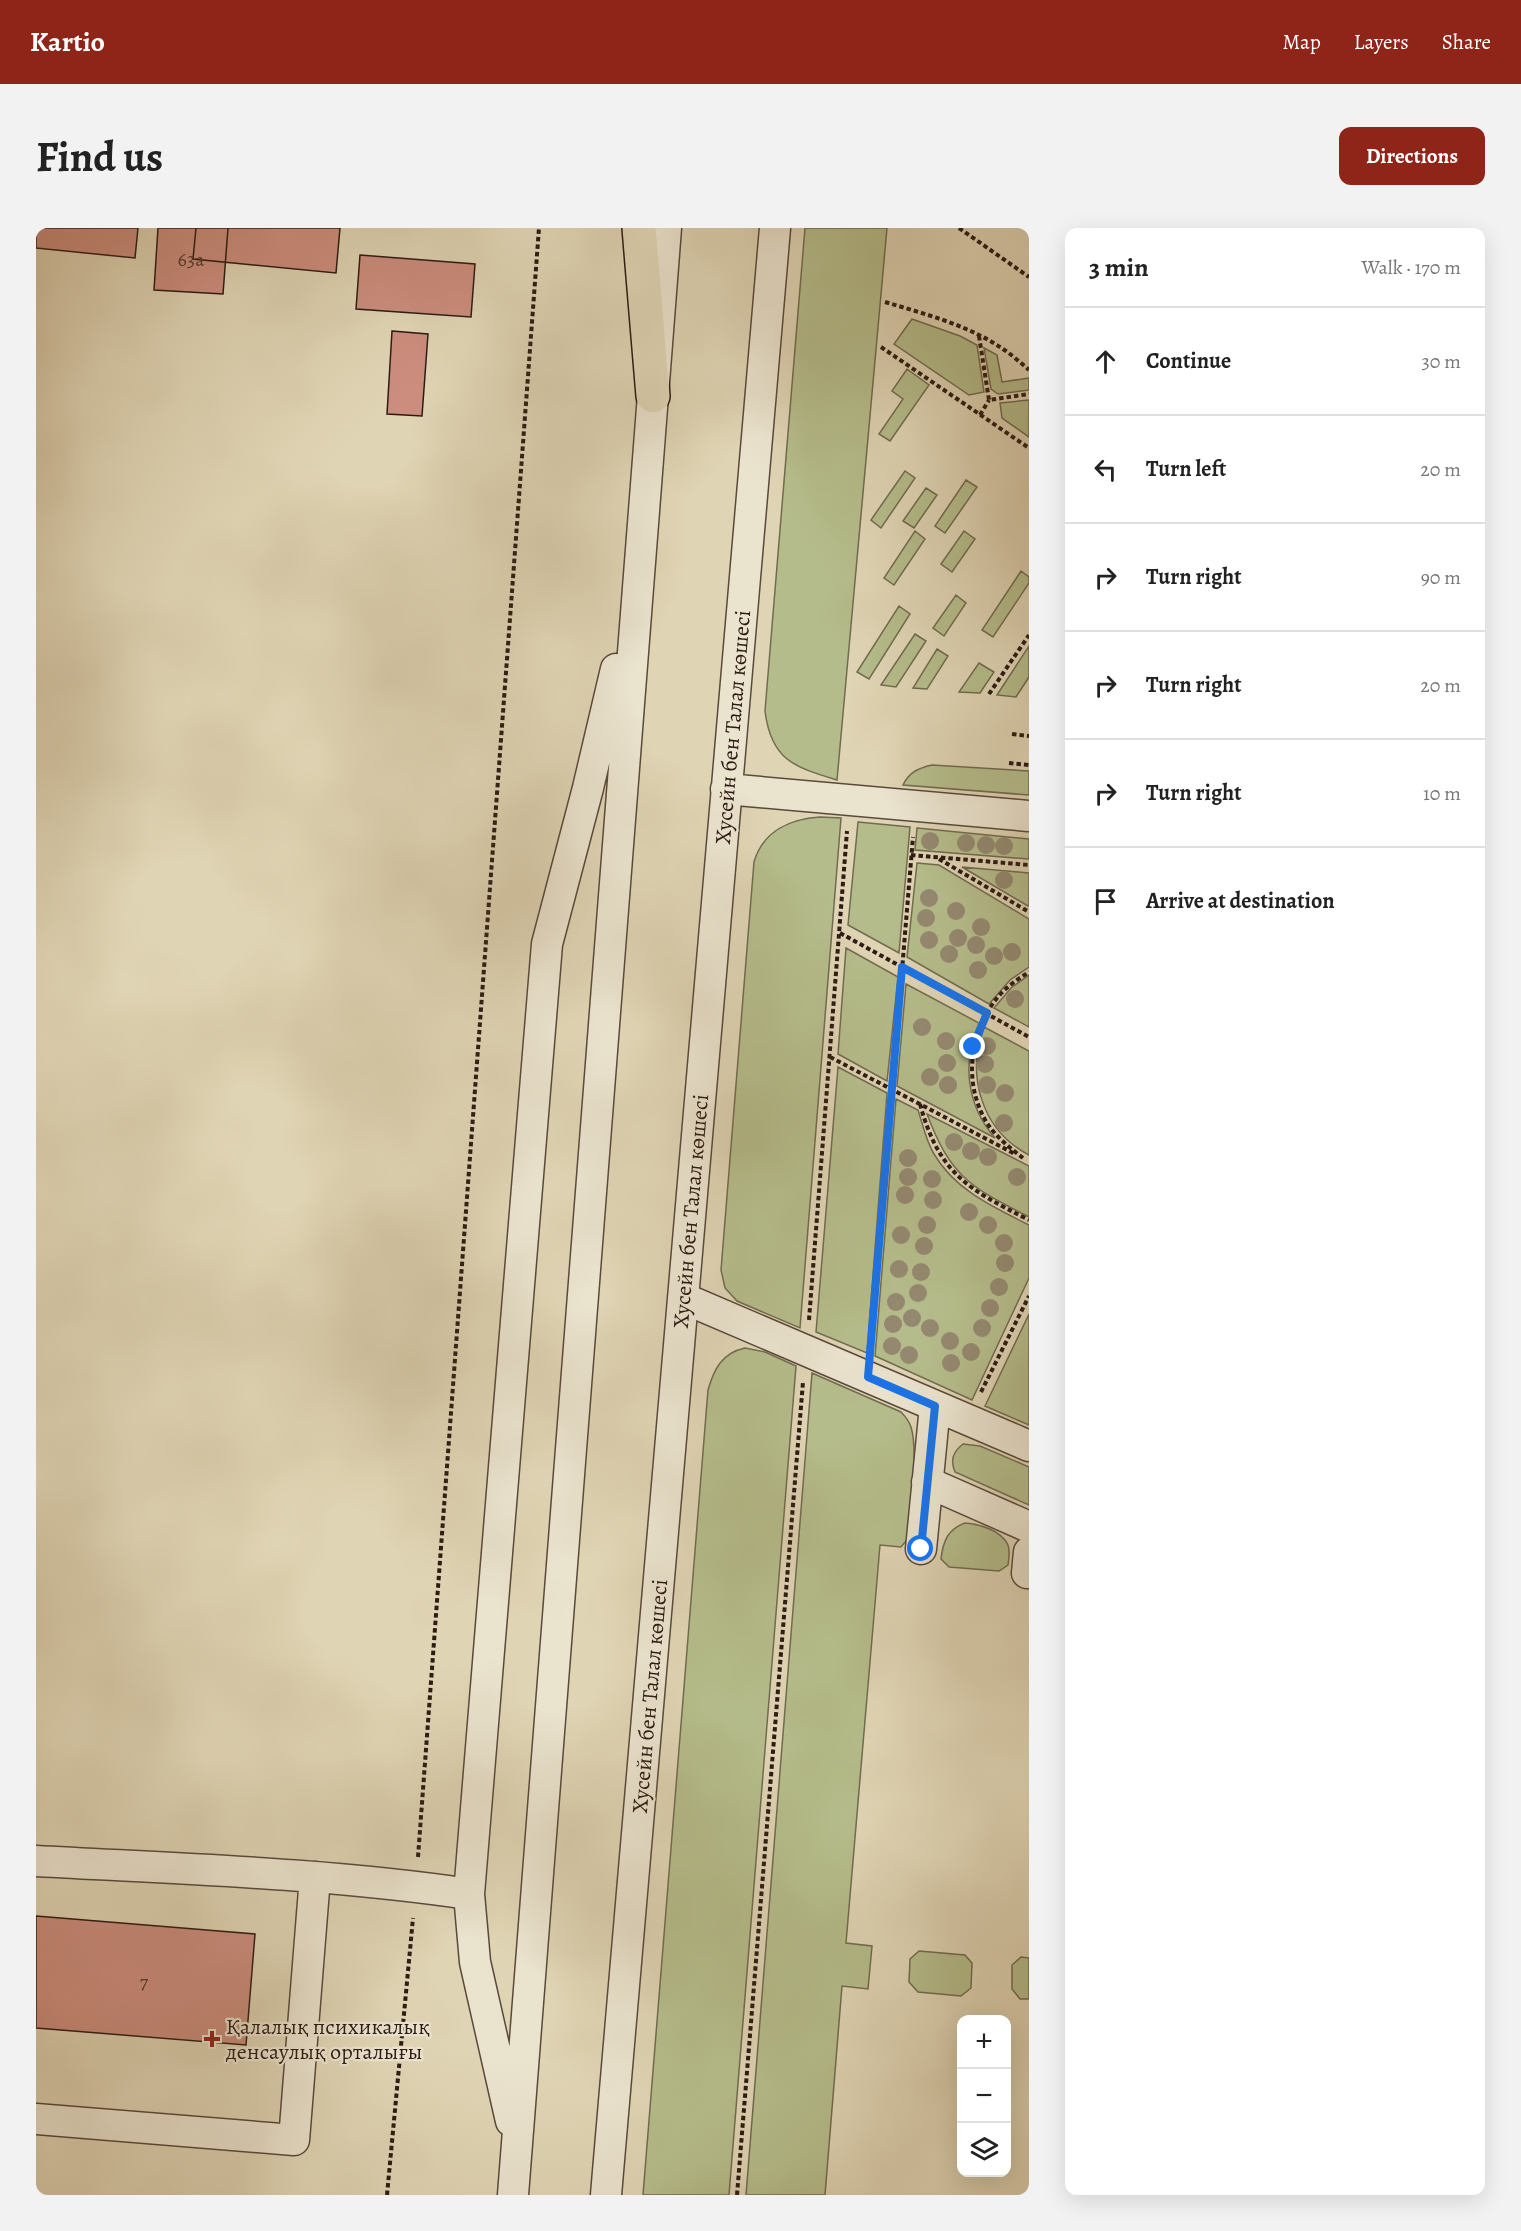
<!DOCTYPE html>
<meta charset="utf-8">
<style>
:root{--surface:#fff;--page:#f2f2f2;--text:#222;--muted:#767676;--line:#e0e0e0;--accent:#8f2418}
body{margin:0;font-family:Alegreya,serif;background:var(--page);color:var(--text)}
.controls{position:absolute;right:18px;bottom:18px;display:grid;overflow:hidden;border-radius:12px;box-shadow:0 6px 24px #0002}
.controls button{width:54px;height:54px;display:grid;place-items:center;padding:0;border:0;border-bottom:2px solid var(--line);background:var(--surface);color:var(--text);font:30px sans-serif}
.stop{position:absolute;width:18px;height:18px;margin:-14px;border:4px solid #1a73e8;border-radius:50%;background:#fff}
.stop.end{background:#1a73e8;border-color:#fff;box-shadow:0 2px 6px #0008}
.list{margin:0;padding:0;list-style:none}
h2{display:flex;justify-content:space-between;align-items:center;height:78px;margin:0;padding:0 24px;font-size:26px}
h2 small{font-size:20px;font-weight:400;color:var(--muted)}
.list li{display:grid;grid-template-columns:39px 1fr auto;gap:18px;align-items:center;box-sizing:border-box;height:108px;padding:0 24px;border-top:2px solid var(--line)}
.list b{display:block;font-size:22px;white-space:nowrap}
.list em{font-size:20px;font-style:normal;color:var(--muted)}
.icon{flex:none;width:33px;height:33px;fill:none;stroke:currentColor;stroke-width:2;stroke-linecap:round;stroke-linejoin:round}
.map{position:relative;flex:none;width:993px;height:1967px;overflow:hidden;border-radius:12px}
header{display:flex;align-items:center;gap:36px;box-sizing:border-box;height:84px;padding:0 30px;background:var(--accent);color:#fff}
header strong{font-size:28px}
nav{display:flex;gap:33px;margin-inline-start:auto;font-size:21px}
.intro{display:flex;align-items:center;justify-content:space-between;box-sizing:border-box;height:144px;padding:0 36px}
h1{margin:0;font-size:42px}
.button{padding:15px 27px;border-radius:12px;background:var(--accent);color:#fff;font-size:21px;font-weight:700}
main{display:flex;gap:36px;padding:0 36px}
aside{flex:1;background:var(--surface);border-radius:12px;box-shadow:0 6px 24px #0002}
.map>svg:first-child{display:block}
.green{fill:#b5bc8b;stroke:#716c50;stroke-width:1.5}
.building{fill:#cc8d7e;stroke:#2d1b14;stroke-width:1.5}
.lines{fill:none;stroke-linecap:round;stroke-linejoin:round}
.minor-casing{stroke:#5a493c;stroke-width:33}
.major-casing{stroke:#2d1b14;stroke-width:36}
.path{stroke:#2d1b14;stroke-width:4;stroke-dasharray:4.5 3;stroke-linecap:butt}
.minor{stroke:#eae3ce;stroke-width:30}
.major{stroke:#dfd4b4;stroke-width:33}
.tree{fill:#948970}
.route{stroke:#1a73e8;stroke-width:8}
.poi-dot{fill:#8f2418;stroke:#eae3ce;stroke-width:2}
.labels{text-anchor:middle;stroke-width:4.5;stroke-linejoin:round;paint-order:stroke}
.number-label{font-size:20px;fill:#55382e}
.street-label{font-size:22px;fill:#2d1b14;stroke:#eae3ce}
.poi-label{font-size:22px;fill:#2d1b14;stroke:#eae3ce;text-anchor:start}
</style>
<header>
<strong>Kartio</strong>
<nav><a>Map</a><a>Layers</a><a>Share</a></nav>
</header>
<div class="intro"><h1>Find us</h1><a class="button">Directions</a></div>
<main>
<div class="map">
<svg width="993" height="1967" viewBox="0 0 993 1967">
<rect width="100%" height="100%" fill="#dfd4b4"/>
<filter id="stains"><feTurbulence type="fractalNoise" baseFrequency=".00333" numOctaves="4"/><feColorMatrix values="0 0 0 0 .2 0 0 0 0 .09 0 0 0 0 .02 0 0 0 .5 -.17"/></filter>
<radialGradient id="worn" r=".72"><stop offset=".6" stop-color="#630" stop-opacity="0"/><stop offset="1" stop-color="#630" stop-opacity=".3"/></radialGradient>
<path class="green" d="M769,0H851L801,552C758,539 735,532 729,483Z
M876,91L924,108L941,117L948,164L933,167L858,116Z
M948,120L961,127L966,154L993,150V162L962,166L955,161Z
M871,141L893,157L854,213L843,206L867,171L856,163Z
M993,172V209L966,190L964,175Z
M869,243L879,250L845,300L835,292Z
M930,252L941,259L909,305L899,298Z
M890,260L901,267L878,300L867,293Z
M879,303L889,311L858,357L848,350Z
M928,303L939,311L916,344L905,336Z
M985,343L993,349V355L957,409L946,402Z
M920,367L930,375L908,408L897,400Z
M863,378L874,386L833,451L821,444Z
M879,406L890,413L860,459L845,457Z
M993,418V449L980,469L961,467Z
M901,421L912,428L891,461L877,460Z
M943,435L958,444L944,465L923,464Z
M896,537L993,543V567L867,557C873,544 883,540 896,537Z
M784,589L805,590L764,1100L701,1073L689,1060L685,1042L718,634C727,603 754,591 784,589Z
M822,594L874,599L863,725L812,697Z
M881,600L993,611V631L879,622Z
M881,635L903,637L993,691V739L974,752L953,776L871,729Z
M926,639L993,645V677L992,678Z
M810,720L862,749L851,853L802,826Z
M993,747V799L958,780L975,760Z
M870,756L943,795C926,834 930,877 959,910L861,858Z
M948,799L993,823V927C945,902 930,847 948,799Z
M802,839L851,865L831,1125L780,1104Z
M860,871L882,882C887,897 890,913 898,926C919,962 957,979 993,997V1050L936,1172L839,1128Z
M891,886L993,938V989C935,959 915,950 891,886Z
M993,1086V1197L949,1178Z
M709,1120L729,1124L760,1138L693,1967H607L672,1162C678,1141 686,1125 709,1120Z
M776,1145L865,1184C870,1189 873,1193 875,1199C883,1225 873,1283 871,1312L865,1319L844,1317L810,1715L836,1718L832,1761L806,1758L789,1967H710Z
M927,1216L944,1218L993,1239V1277L919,1244C914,1232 917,1224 927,1216Z
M929,1295C943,1296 965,1302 972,1317C974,1323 973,1331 972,1337L963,1343L913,1339L905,1331C907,1313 912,1301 929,1295Z
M883,1723L929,1727L936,1735L935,1760L925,1768L882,1764L873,1754L874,1731Z
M985,1729L993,1730V1771H984L976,1761V1737Z"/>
<path class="building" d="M0,0H102L99,30L0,20Z
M122,0H192L187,66L118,62Z
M160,0H304L300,45L157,31Z
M324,27L439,36L435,89L320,81Z
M356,103L392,106L386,188L351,186Z
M0,1688L219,1706L210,1817L0,1800Z"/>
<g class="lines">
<defs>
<path id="minor" d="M690,561L993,588
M647,1070L993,1218
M891,1254L993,1299
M885,1321L899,1178
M991,1345L993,1324
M0,1633C144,1641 290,1645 433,1666
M0,1891L258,1912L279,1649
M475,1893L439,1734L433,1666L511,716L552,560L580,441
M477,1967L630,0
M570,1967L739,0"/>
<path id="major" d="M603,0L617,168"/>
</defs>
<use href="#minor" class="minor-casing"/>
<use href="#major" class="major-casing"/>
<path class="path" d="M923,0L993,49
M849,74C889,86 932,97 967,121C976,127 985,135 993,142
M943,108L953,172L993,166
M845,119L993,220
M944,187L953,172
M953,466L993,407
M976,506L993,508
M973,535L993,537
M875,627L993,637
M903,631L993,684
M804,705L993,809
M794,829L979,926
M884,876C903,946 932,961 993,992
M987,930C974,920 960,909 951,895C927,856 933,805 961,770C970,759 982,751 993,744
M773,1092L811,603
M835,1118L877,609
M945,1164L993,1068
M382,1629L503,0
M351,1967L377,1690
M701,1967L767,1154"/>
<use href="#minor" class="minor"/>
<use href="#major" class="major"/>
</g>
<g class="tree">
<circle cx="894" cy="613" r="9"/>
<circle cx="930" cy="615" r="9"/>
<circle cx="950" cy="617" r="9"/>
<circle cx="968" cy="618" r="9"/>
<circle cx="968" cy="652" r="9"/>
<circle cx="893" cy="670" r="9"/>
<circle cx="920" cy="683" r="9"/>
<circle cx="890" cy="690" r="9"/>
<circle cx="945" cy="699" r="9"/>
<circle cx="922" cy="710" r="9"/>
<circle cx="893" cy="712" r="9"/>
<circle cx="940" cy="717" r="9"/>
<circle cx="976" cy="724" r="9"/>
<circle cx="913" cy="726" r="9"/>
<circle cx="958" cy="728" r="9"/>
<circle cx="942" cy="742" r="9"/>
<circle cx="979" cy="771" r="9"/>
<circle cx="886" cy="799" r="9"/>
<circle cx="910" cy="813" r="9"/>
<circle cx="951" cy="818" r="9"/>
<circle cx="911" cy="835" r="9"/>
<circle cx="949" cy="836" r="9"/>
<circle cx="894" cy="849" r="9"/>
<circle cx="912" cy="857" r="9"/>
<circle cx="951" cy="857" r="9"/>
<circle cx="969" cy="865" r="9"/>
<circle cx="968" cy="895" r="9"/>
<circle cx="918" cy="914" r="9"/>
<circle cx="935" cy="923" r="9"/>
<circle cx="952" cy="929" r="9"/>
<circle cx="872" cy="930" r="9"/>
<circle cx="872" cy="949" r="9"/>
<circle cx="981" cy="949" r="9"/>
<circle cx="896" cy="951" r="9"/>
<circle cx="869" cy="967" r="9"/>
<circle cx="897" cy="972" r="9"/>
<circle cx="933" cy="984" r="9"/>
<circle cx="891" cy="997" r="9"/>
<circle cx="952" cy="997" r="9"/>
<circle cx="865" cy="1007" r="9"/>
<circle cx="968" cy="1015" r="9"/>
<circle cx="888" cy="1018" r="9"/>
<circle cx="969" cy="1035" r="9"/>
<circle cx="863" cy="1041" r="9"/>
<circle cx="885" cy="1044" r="9"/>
<circle cx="963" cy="1059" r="9"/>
<circle cx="882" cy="1065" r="9"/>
<circle cx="860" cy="1074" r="9"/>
<circle cx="954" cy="1080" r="9"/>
<circle cx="876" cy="1090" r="9"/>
<circle cx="857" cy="1096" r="9"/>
<circle cx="894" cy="1100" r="9"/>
<circle cx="946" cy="1100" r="9"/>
<circle cx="914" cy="1113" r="9"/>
<circle cx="856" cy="1118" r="9"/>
<circle cx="935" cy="1124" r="9"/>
<circle cx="873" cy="1127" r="9"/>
<circle cx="915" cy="1135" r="9"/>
</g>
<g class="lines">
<path class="route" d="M885,1321L899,1178L832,1149L866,739L951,785L937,819"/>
</g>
<path class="poi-dot" d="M173 1802h6v6h6v6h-6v6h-6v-6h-6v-6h6z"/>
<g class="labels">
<g class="number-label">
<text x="155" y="38">63а</text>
<text x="108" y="1760">7</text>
</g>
<g class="street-label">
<text transform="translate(696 499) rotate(-85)" y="8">Хусейн бен Талал көшесі</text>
<text transform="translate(654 983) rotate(-85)" y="8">Хусейн бен Талал көшесі</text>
<text transform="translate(613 1468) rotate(-85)" y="8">Хусейн бен Талал көшесі</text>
</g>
<g class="poi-label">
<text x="190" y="1806">Қалалық психикалық<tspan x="190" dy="25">денсаулық орталығы</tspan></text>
</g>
</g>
<rect width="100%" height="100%" filter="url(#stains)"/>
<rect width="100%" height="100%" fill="url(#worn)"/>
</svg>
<div class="controls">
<button>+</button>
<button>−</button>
<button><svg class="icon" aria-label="layers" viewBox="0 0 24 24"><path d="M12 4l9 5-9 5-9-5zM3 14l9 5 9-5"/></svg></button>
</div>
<div class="stop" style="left:885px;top:1321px"></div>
<div class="stop end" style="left:937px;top:819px"></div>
</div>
<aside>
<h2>3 min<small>Walk · 170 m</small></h2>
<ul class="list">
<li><svg class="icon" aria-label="ahead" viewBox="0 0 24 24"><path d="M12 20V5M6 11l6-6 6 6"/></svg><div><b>Continue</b></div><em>30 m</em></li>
<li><svg class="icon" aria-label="left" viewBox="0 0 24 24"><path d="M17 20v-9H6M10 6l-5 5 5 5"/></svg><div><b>Turn left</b></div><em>20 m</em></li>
<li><svg class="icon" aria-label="right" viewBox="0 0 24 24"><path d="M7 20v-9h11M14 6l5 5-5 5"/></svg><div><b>Turn right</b></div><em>90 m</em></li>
<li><svg class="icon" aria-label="right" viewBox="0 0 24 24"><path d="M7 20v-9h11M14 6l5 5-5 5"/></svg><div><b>Turn right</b></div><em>20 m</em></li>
<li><svg class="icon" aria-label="right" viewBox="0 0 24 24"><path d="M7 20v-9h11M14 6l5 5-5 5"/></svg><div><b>Turn right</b></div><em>10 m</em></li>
<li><svg class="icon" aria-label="arrive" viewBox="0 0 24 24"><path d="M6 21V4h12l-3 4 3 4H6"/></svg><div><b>Arrive at destination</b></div></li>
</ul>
</aside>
</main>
